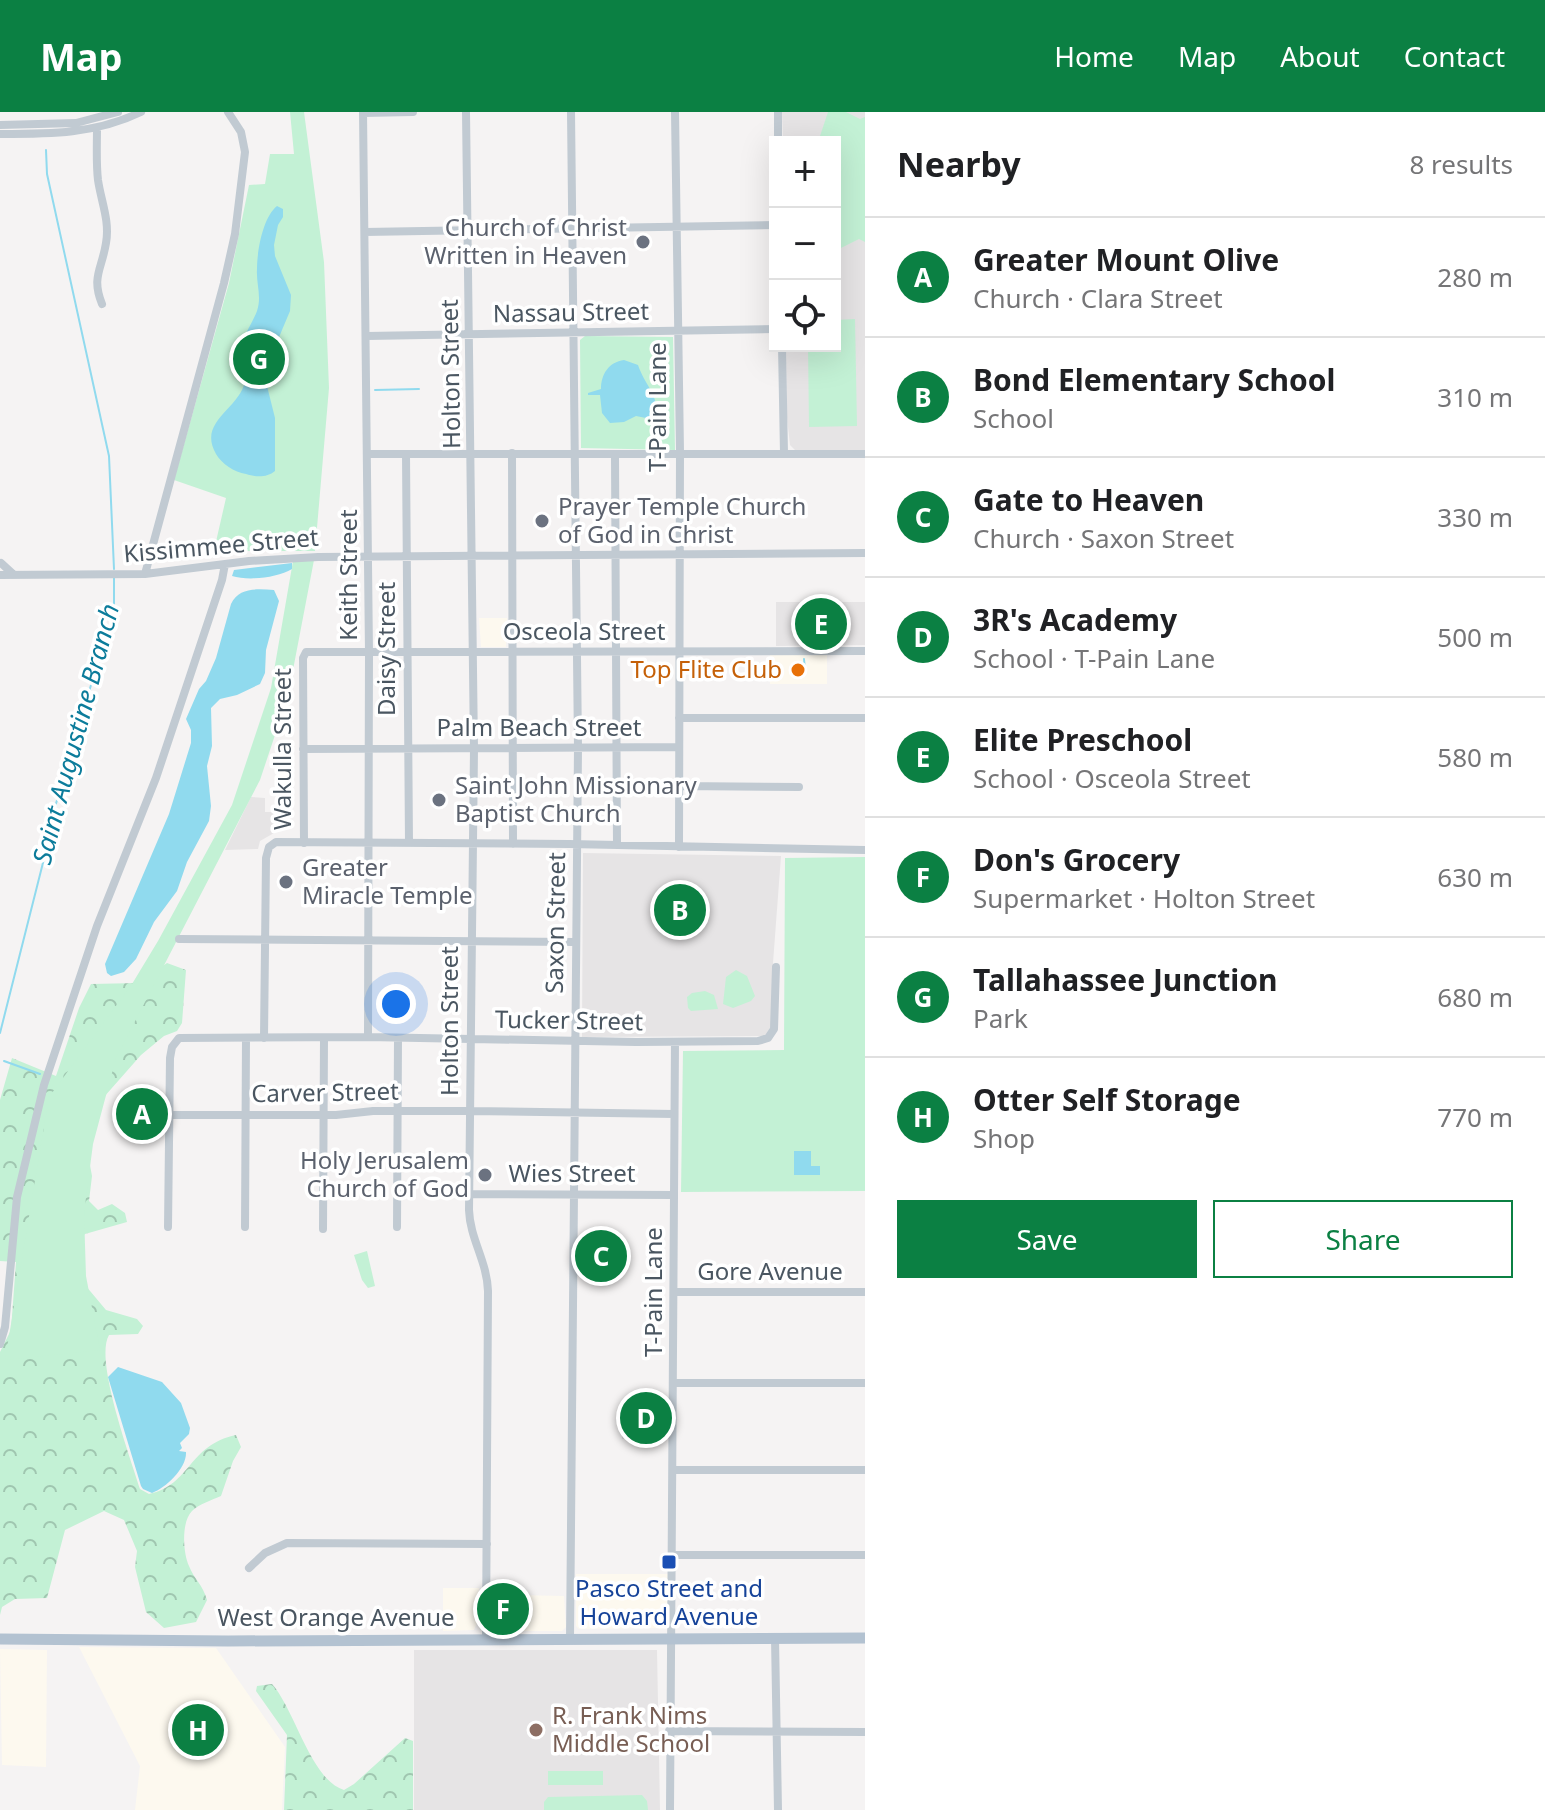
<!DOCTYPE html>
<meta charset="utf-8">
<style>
:root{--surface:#fff;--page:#f2f2f2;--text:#202124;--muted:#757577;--line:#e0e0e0;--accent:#0b8043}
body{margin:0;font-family:"Noto Sans",sans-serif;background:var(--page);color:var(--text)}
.controls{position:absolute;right:24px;top:24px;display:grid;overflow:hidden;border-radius:0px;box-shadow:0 8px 32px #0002}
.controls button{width:72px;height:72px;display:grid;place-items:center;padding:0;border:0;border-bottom:2px solid var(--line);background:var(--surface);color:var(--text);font:40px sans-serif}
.you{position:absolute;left:396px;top:892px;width:28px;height:28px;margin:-20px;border:6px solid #fff;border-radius:50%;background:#1a73e8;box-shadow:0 0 0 12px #1a73e833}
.badge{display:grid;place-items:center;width:52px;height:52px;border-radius:50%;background:var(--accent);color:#fff;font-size:26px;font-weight:700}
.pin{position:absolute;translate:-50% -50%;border:4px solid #fff;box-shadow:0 2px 8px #0006}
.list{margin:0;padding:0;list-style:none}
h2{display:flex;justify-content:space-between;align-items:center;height:104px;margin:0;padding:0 32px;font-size:34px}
h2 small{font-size:26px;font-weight:400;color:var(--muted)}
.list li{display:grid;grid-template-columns:52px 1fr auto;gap:24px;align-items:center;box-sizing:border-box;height:120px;padding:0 32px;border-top:2px solid var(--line)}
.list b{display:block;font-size:30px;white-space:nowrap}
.list p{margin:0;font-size:26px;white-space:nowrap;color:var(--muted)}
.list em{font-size:26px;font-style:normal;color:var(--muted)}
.actions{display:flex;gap:16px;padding:24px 32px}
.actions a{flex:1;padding:18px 0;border:2px solid var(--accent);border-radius:0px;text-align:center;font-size:28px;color:var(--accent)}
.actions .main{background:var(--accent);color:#fff}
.icon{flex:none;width:44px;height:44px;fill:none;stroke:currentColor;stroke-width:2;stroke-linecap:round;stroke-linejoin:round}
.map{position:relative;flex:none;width:865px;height:1698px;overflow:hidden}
header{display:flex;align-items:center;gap:48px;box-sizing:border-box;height:112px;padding:0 40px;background:var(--accent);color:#fff}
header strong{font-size:38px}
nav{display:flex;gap:44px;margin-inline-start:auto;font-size:28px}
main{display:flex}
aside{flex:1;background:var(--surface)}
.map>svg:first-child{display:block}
.commercial{fill:#fdf9ef}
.education{fill:#e6e4e5}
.forest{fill:url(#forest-crowns)}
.green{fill:#c3f1d5}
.water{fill:#90daee}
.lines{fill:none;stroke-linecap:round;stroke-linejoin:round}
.stream{stroke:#90daee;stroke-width:2}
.minor{stroke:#c1cad2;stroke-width:8}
.major{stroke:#b3c2d1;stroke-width:11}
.worship-dot{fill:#6b7280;stroke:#fff;stroke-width:3}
.food-dot{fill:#e8710a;stroke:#fff;stroke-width:3}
.transit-dot{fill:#1a4fb4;stroke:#fff;stroke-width:3}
.education-dot{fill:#8d6e63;stroke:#fff;stroke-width:3}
.labels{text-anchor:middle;stroke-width:7;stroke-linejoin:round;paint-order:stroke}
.worship-label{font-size:24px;fill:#5b616d;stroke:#fff;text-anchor:start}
.street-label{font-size:24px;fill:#4a5661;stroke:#fff}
.food-label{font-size:24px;fill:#c56008;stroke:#fff;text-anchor:end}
.transit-label{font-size:24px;fill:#164399;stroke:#fff}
.education-label{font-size:24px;fill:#785e54;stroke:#fff;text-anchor:start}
.water-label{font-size:26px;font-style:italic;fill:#0c7c9b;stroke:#fff}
</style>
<header>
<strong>Map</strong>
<nav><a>Home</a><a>Map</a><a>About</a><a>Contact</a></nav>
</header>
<main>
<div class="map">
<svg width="865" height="1698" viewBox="0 0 865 1698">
<defs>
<pattern id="forest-crowns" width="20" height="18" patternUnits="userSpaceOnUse" patternTransform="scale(2)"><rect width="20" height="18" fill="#c3f1d5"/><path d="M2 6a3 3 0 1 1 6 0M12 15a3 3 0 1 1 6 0" fill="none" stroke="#a0c6b0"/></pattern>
</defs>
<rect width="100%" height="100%" fill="#f5f3f3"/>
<path class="commercial" d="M479,506H507L506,535H481Z
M827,542V572H770V543Z
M576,1462H670L665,1516L579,1517L576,1514Z
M443,1476H479V1506L474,1518L443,1519Z
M491,1478H515V1483L564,1484L566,1515L562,1519H498L491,1512Z
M79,1535L216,1536L285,1635L282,1698H135L140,1654Z
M0,1537L47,1538L46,1655L2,1653Z"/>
<path class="education" d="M782,0H865V338H795L790,333L787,306L786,234H835V30H783Z
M776,490H865V533L776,534Z
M251,685L265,686V700H275L274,721L260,729L258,737L225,738Z
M583,741L781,744L773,851V911L765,924L582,925Z
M622,1299H670V1327H622Z
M414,1538H657L660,1698H414Z"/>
<path class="forest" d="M167,851L186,858L182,911L177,919L164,924L141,943L104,985L79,994L92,1064L89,1089L98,1098L112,1092L125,1101L127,1110L85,1122L71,1135L75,1161L106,1198L137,1207L143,1214L138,1222L109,1223C94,1248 131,1347 140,1377L149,1382C191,1373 188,1333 236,1323L241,1335L233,1349L221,1384C212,1388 199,1392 192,1399C181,1410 183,1441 189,1454C194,1467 203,1473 207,1488L196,1510L164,1516L146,1500L135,1455L137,1439L124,1408L104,1399L65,1418L47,1486L15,1487L2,1495L0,1503V1240L11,1218L16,1150L0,1149V988L12,946L56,964L79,896L91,872L138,871Z
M272,1572C295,1598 311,1668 344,1678L354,1672L405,1626L413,1629V1698H284L287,1623L256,1579L257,1574Z"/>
<path class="green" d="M290,0H304L324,150L329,276L315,439H240L215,434L226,386L174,368L229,171L249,73L265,72L270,42H294Z
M828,0H846L860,7L865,5V130L859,127L835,139V30H818Z
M855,207L857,314L809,315L808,234H835V208Z
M585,224L673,225L675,338L581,336L580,228Z
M314,448L288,584L260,668L116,946L93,1032L84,1101L86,1164L100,1238L5,1248L49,985L132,872L158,829L232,693L271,576L293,449Z
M865,745V1079L681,1080L683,939L784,938L785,746Z
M736,858L747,864L755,884L751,889L733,896L723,892L726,865Z
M705,879L714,883L718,897L691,899L688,896L687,885L692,881Z
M367,1139L375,1174L368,1176L362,1168L354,1143Z
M548,1659H603V1673H548Z
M642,1683L647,1689L648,1698H544V1690L548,1685Z"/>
<path class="water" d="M277,94L283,97V105L278,113L274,133L275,144L291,183L290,199L274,237L266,270L275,306V359C267,366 255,365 246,362C234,360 222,352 216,342C197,309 240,297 245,269C247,257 239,249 240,239C242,225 252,212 257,199C262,184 256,172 257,157C257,139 263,105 277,94Z
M624,248L638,253C646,276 660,283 656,308L636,304L624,310L610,311L602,301L600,283H588V281L601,277C601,262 609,250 624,248Z
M292,451V457C277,466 248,469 232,464L234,458Z
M274,478L279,489L266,538L265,561L260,572L237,583L220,587L211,596L212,634L207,654L211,694L209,709L187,750L177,779L154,810L136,847L124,860L111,864L107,861L105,852L169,702L191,631V618L186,607L199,577L206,569L216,546L231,492C239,475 257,477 274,478Z
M794,1039H811V1054H820V1063H794Z
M118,1255L162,1270L181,1291L190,1316L189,1322L180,1331L182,1336L179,1339L186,1340C187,1356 166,1376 152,1381L143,1377L141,1374L108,1265Z"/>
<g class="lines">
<path class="stream" d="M46,38L47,62L109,344L114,457
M375,278L419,277
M804,547L805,558
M0,921L49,727L55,695L91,573L114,509V464
M4,949L40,962"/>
<path class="minor" d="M363,0L369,541L368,925
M466,0L474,637L469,1098C470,1127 487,1149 488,1179L486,1527
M675,0L680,339L679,735
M778,0V30
M363,1L413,0
M0,13L76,11L118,0
M97,16C97,33 96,51 98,68C101,89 110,109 106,131C102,157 91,165 102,192
M0,22C50,22 96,22 141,0
M365,120L775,113
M367,224L775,217
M782,234L784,342
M512,341L513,732
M368,342H865
M406,342L409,731
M615,344L617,733
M1,451L13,462
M145,462L224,171L235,122L245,40L241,20L228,0
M0,463L145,462L249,449L318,445L865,441
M679,606H865
M303,637L679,635
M679,674L799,675
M304,731L303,546L306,540L865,539
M179,827L575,830
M264,926L266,746L269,735L276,730L569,732L865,738
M169,1003H336L373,999H469L674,1002
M469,1082L674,1083
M168,1115L170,946L172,935L179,926L368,925L636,930L758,929L768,926L774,917L776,855
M245,1115L246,926
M397,1115L398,926
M323,1117L324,926
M674,1180H865
M0,1232L5,1215L17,1085L44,973L97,814L156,666L222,468L225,452
M674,1271H865
M674,1358H865
M673,1443H865
M249,1456L265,1441L287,1431L487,1432
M775,1526L778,1698
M570,1527L578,636L571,0
M669,1619L865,1620
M670,1698L675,930"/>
<path class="major" d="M0,1527L228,1529L865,1526"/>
</g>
<g class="worship-dot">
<circle cx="643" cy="130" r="8"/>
<circle cx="542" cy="409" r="8"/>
<circle cx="439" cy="688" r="8"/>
<circle cx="286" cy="770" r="8"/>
<circle cx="485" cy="1063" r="8"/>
</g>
<circle class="food-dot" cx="798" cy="558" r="8"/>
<rect class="transit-dot" x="661" y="1442" width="16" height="16" rx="4"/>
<circle class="education-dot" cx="536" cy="1618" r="8"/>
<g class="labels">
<g class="worship-label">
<text x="627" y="124" text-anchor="end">Church of Christ<tspan x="627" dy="28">Written in Heaven</tspan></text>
<text x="558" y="403">Prayer Temple Church<tspan x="558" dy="28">of God in Christ</tspan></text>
<text x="455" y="682">Saint John Missionary<tspan x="455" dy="28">Baptist Church</tspan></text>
<text x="302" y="764">Greater<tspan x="302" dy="28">Miracle Temple</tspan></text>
<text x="469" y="1057" text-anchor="end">Holy Jerusalem<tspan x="469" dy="28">Church of God</tspan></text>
</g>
<g class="street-label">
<text transform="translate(571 201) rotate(-1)" y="8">Nassau Street</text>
<text transform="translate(451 262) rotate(-91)" y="8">Holton Street</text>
<text transform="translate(658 295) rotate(-90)" y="8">T-Pain Lane</text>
<text transform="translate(221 434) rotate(-5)" y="8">Kissimmee Street</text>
<text transform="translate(349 463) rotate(-90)" y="8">Keith Street</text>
<text x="584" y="528">Osceola Street</text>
<text transform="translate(387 537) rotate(-90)" y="8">Daisy Street</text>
<text x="539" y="624">Palm Beach Street</text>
<text transform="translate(283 637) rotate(-90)" y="8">Wakulla Street</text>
<text transform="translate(556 811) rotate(-89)" y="8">Saxon Street</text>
<text transform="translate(450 909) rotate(-90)" y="8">Holton Street</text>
<text transform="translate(569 909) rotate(1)" y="8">Tucker Street</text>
<text transform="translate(325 981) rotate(-1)" y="8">Carver Street</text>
<text x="572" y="1070">Wies Street</text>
<text x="770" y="1168">Gore Avenue</text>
<text transform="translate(654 1180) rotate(-90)" y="8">T-Pain Lane</text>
<text x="336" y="1514">West Orange Avenue</text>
</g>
<g class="food-label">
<text x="782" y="566">Top Flite Club</text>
</g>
<g class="transit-label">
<text x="669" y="1485">Pasco Street and<tspan x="669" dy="28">Howard Avenue</tspan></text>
</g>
<g class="education-label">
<text x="552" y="1612">R. Frank Nims<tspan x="552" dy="28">Middle School</tspan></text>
</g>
<g class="water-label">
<text transform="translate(76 622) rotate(-75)" y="9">Saint Augustine Branch</text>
</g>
</g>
</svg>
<div class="controls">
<button>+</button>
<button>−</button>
<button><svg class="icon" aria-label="locate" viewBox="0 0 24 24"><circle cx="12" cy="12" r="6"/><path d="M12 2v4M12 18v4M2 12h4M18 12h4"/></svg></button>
</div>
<div class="you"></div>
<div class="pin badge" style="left:142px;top:1002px">A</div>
<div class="pin badge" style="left:680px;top:798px">B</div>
<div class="pin badge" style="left:601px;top:1144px">C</div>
<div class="pin badge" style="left:646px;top:1306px">D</div>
<div class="pin badge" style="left:821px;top:512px">E</div>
<div class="pin badge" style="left:503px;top:1497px">F</div>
<div class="pin badge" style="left:259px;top:247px">G</div>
<div class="pin badge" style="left:198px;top:1618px">H</div>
</div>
<aside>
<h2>Nearby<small>8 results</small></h2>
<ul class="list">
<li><span class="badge">A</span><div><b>Greater Mount Olive</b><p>Church · Clara Street</p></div><em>280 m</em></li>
<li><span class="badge">B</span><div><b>Bond Elementary School</b><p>School</p></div><em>310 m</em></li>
<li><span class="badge">C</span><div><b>Gate to Heaven</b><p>Church · Saxon Street</p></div><em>330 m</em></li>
<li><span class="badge">D</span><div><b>3R's Academy</b><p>School · T-Pain Lane</p></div><em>500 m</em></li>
<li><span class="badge">E</span><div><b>Elite Preschool</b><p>School · Osceola Street</p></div><em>580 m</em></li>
<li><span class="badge">F</span><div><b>Don's Grocery</b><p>Supermarket · Holton Street</p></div><em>630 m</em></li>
<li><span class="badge">G</span><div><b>Tallahassee Junction</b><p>Park</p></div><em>680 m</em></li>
<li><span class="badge">H</span><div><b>Otter Self Storage</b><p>Shop</p></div><em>770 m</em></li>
</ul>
<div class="actions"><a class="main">Save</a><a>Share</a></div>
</aside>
</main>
